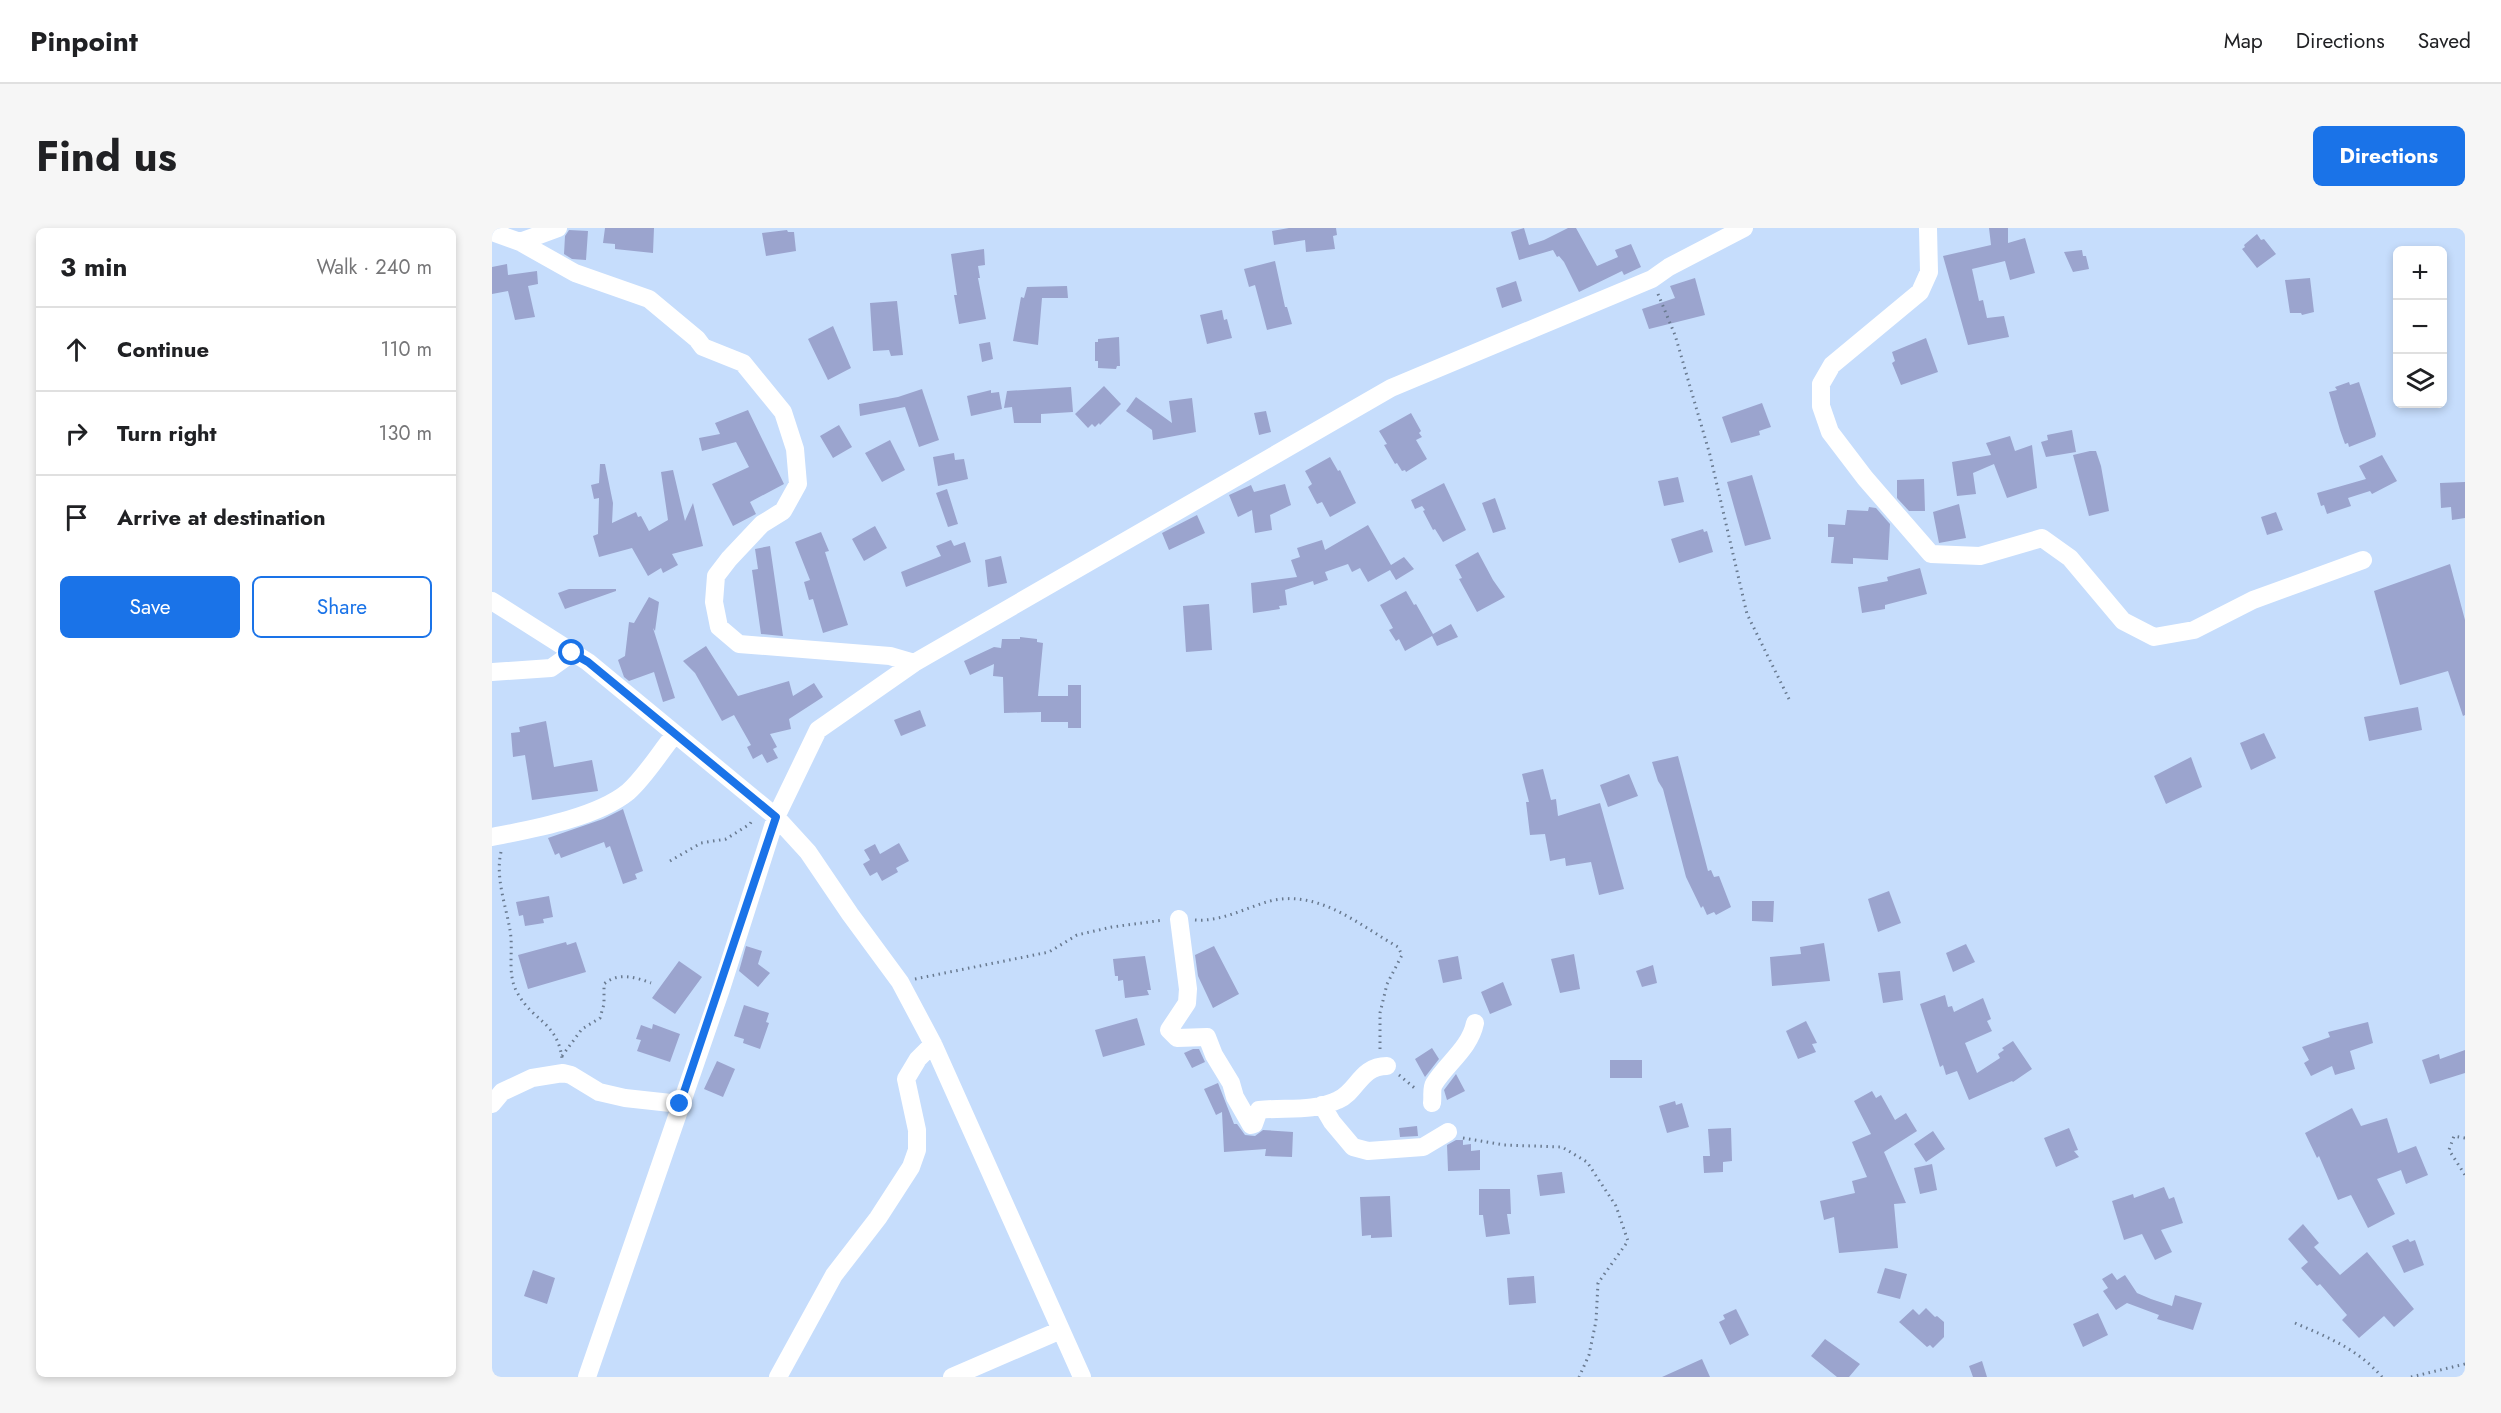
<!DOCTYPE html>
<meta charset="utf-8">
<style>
:root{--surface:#fff;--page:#f6f6f6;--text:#202124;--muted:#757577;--line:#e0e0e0;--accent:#1a73e8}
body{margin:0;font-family:Jost,sans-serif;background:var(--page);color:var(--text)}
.controls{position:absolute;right:18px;top:18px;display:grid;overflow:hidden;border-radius:9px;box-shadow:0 3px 9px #0003}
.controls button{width:54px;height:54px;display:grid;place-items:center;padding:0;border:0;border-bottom:2px solid var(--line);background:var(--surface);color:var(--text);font:30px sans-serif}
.stop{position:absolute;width:18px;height:18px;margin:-14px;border:4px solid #1a73e8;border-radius:50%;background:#fff}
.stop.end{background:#1a73e8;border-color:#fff;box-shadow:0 2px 6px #0008}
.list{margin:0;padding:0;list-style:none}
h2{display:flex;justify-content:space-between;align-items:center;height:78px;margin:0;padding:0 24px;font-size:26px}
h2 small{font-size:20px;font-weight:400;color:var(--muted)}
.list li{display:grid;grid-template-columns:39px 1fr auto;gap:18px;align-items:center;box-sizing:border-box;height:84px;padding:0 24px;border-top:2px solid var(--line)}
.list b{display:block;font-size:22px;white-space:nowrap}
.list em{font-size:20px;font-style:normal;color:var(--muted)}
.actions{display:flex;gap:12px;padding:18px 24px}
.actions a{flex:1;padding:14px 0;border:2px solid var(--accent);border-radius:9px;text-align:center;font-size:21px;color:var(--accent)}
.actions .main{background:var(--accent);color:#fff}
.icon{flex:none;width:33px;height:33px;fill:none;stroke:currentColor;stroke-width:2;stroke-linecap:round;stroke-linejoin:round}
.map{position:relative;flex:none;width:1973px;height:1149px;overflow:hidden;border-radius:9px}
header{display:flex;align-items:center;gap:36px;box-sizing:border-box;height:84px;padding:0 30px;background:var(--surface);border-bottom:2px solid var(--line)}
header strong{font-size:28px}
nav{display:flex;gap:33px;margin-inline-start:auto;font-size:21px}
.intro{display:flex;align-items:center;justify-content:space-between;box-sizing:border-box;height:144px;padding:0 36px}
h1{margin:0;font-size:42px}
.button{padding:15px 27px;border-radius:9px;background:var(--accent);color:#fff;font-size:21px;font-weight:700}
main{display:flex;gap:36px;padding:0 36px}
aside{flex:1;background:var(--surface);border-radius:9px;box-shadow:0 3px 9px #0003}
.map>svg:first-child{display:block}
.building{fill:#9ba4ce}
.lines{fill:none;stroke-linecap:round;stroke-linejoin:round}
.path{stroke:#697a90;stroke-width:3;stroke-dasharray:1.5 4.5;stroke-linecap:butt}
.minor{stroke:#fff;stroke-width:18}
.route{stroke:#1a73e8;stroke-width:8}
</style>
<header>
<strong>Pinpoint</strong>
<nav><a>Map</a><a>Directions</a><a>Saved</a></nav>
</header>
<div class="intro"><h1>Find us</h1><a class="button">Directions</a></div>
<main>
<aside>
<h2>3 min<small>Walk · 240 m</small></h2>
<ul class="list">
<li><svg class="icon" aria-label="ahead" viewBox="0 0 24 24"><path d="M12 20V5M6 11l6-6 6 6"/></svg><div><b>Continue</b></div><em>110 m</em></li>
<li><svg class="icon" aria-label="right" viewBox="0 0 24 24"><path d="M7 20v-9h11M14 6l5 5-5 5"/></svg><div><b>Turn right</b></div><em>130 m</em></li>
<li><svg class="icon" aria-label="arrive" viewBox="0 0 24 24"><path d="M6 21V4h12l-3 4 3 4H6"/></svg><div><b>Arrive at destination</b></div></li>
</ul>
<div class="actions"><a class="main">Save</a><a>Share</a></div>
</aside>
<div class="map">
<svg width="1973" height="1149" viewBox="0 0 1973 1149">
<rect width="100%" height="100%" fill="#c6ddfc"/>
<path class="building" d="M113,0H162L161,25L123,21V16L111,15Z
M797,0H844L845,7L841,8L843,21L814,24L813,12L782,17L780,3Z
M1032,0L1037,17L1052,12L1076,0H1084L1105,38L1126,29L1123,22L1139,16L1149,39L1132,47L1130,43L1087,64L1072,34L1067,28L1065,29L1061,22L1027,32L1019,4Z
M1497,0H1516V15L1533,10L1543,45L1518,52L1513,33L1480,41L1487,73L1491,72L1495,90L1512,88L1517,109L1476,117L1451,28L1499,17Z
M77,2L96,3L94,32L80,31L72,26L73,8Z
M295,2L296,4H302L304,23L274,28L270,5Z
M1765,6L1769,12L1772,11L1784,26L1765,40L1750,21L1753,19L1752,17Z
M492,21L493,37L486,38L488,50H486L494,91L467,96L462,67H465L459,26Z
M1590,22L1591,28H1594L1597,41L1581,44L1572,24Z
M783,33L793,79H795L800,96L775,102L763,57L757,59L752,41Z
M15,36L16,47L45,43L46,56L36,58L43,89L23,92L16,63L0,66V39Z
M1203,50L1213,87L1157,101L1150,81L1183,70L1178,58Z
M1818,50L1822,84L1810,87L1809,85H1798L1793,52Z
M1024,53L1030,73L1010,80L1004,60Z
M575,58L576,70H550L546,117L521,113L529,69L532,70L535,59Z
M405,73L411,127L399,128L397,122L381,123L378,75Z
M730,82L732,92L735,91L740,110L715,116L708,87Z
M341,98L359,140L336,152L316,111Z
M627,109L628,138H625L624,141L606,140V133H603V114H606V111Z
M1434,110L1446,144L1409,157L1400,135L1403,133L1400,124Z
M498,114L501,131L490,134L487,116Z
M1857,154L1858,157L1867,154L1884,206L1883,209L1857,219L1856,215L1853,216L1848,202L1837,164L1845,162L1843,159Z
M612,158L629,176L608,197L607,195L603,199L600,196L596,200L583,186Z
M579,159L581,184L549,186V195H522L520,179L512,180L515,163Z
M430,161L447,212L427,219L413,179L368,188L367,176L406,169Z
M499,162V165L507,164L510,181L479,188L475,168Z
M644,169L680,195L677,173L700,170L704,204L661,212L660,202L634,183Z
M1270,175L1279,199L1267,203L1268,207L1239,215L1230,189Z
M256,182L292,256L258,274L264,286L241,298L220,256L257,239L244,214L210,223L207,210L228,206L223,195Z
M774,183L779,204L767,207L762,185Z
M919,185L929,203L927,205L930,209L924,212L935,231L914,244L913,242L910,243L905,235L903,236L892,217L895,216L887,203Z
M347,197L360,219L341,230L328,208Z
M1580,202L1584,224L1554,229L1549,214L1556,212L1555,207Z
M1518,208L1523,223L1540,217L1545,260L1515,270L1502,236L1481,245L1484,266L1465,268L1460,234L1499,227L1494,215Z
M398,212L413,242L390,254L373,225Z
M1598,223H1604L1609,238L1617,283L1597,288L1581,227Z
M462,225L463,232L472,231L476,251L446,258L441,229Z
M1890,227L1905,253L1880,266L1878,263L1856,270L1859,278L1835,286L1832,277L1829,278L1825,265L1874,251L1867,238Z
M838,229L846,243L848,242L864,275L838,289L830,274L825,276L816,259L820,256L813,243Z
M108,236H113L121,275L120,295L144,284L146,289L149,288L157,303L176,292L169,244L181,242L193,293L201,275L211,318L180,326L186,337L171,345L169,340L156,348L140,320L107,329L101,308L106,306L107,270L102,271L99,257L107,255Z
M1260,247L1279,311L1253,318L1235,254Z
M1186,249L1192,274L1172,278L1166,253Z
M1432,251L1433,283H1417L1405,270V252Z
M1973,254V290L1960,292L1959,279L1949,280L1948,255Z
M952,255L974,302L951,314L943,301L941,302L931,283L933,282L930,278L923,281L919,272Z
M793,256L799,277L778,287L780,302L763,305L760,282L746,289L737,267L759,257L762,264Z
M455,261L466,296L456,299L444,265Z
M1003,270L1014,301L1001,305L990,275Z
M1467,276L1474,310L1447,315L1441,284Z
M1377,279L1384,280L1398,296L1396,332L1361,330V336L1339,335L1342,309H1336V296L1353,297L1355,282L1376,283Z
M1784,284L1791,302L1775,307L1769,289Z
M705,287L713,305L677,322L670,305Z
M876,297L899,337L912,329L922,341L904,352L898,342L876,354L868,340L860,344L856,336L833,344L836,352L822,357L821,353L793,362L795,377L787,378L788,381L761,385L759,355L805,349L799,332L808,329L805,320L830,312L833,322Z
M383,298L395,320L372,333L360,311Z
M1211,301L1212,304L1215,303L1221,324L1187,335L1179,311Z
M329,304L337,323L333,324L356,397L331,405L321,371L317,372L312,354L318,352L303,314Z
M459,312L462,318L473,314L479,334L414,359L409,344L449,328L444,318Z
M278,318L291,408H290L269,406L260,342L266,341L263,321Z
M986,324L1001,352L1013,369L985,384L967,351L970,350L963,337Z
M509,328L515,355L496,359L493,332Z
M1958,336L1973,392V487L1971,488L1956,443L1908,457L1882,363Z
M1428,340L1435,366L1393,377V381L1370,385L1366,359L1396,353L1395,349Z
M77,361H124V363L73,381L66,365Z
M914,363L922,377L924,376L941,406L959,396L966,409L945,418L940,408L913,423L907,411L904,413L897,402L901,400L888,377Z
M157,369L167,374L163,403L161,400L183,470L171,474L162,444L137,453L132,449L126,432L133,428L137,394L142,395Z
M717,376L720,422L694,424L691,378Z
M528,409L545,411V414L551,415L546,468H576V457H589V500H576V494H549V484L512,485L511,449L501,448L502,436L478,447L472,433L502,419L509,420L510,411H528Z
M214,418L246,468L297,453L301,468L322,455L331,469L297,491L299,501L278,506L285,519L281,521L286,530L275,535L270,526L261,531L255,519L259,517L242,487L230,493L203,445L191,433Z
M1926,479L1930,502L1877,513L1872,489Z
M428,482L434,498L409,508L402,492Z
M54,493L62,539L100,532L106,563L40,572L33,527L21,529L19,505L28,504L27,499Z
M1772,505L1784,530L1759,542L1748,515Z
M1186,528L1216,643L1219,642L1222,649L1227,648L1239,679L1224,687L1222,684L1215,687L1211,678L1209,680L1194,649L1171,561L1166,553L1160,534Z
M1699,529L1710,559L1674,576L1662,548Z
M1051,541L1059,572L1064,571L1066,588L1108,575L1132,661L1107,667L1099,634L1074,638L1073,630L1058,633L1053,606L1038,607L1034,574H1037L1030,546Z
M1137,546L1146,568L1116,579L1108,557Z
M131,581L151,643L143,646L145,651L131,656L118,618L114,620L112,614L69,630L67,625L63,627L56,610L111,591Z
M407,615L417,633L404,640L406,644L390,653L385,644L378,648L371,636L378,632L372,622L383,616L388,626Z
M1397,663L1409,695L1386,704L1376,671Z
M57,668L61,689L51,691L52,695L33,698L31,687L27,688L24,674Z
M1260,673H1282L1281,694L1260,693Z
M74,714L75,717L84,714L94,744L36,761L26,727Z
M1332,715L1338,753L1280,758L1278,729L1309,726L1308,719Z
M1474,716L1483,734L1461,744L1454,725Z
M254,718L270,723L266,736L278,745L266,759L247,743Z
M722,718L747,766L721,780L706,748L703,727Z
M1082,726L1088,761L1068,765L1059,731Z
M653,728L659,762H655L657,767L633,770L631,752L626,753V748H623L621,731Z
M966,728L970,751L951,755L946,732Z
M187,733L210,749L183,786L160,770Z
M1161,737L1165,755L1150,759L1144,743Z
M1408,743L1411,772L1391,775L1386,745Z
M1011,754L1020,777L998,786L989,764Z
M1453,767L1456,779L1460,778L1462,784L1491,770L1499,791L1495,793L1500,803L1473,815L1485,845L1508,830L1506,826L1512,822L1510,820L1521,813L1540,841L1521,854L1520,853L1477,872L1465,843L1454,847L1451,837L1448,839L1428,776Z
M252,777L277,785L274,794L277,795L268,821L251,815L252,811L242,808Z
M645,790L653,817L611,829L603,802Z
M1314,793L1325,815L1320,816L1324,824L1306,831L1294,803Z
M1876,794L1881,815L1858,823L1863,841L1843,847L1840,838L1819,848L1812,835L1817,832L1810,819L1838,809L1836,804Z
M161,796L188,806L178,834L145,823L149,812L144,811L149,797L160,801Z
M940,820L947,831L933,849L923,831Z
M701,821H707L713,834L700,840L692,825Z
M1973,822V845L1938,856L1930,832L1947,826L1948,831Z
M1118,832H1150V850H1118Z
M225,833L243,841L231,869L212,861Z
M964,846L973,863L955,872L952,862Z
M726,855L742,896H745L753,907L763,908L771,902L801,904L800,929L773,928L774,921L732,924L730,884L724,887L712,861Z
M1380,863L1384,870L1389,867L1403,892L1414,885L1425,903L1392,924L1414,975L1402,976L1406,1020L1347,1025L1342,989L1332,992L1328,973L1363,965L1360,953L1375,949L1360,914L1379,906L1362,873Z
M1183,873L1184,877L1190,875L1197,899L1175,905L1167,878Z
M1860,880L1869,898L1895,890L1906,925L1924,918L1936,947L1914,956L1909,942L1885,951L1903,986L1876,1000L1859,967L1846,972L1827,928L1825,930L1813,905Z
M925,898L926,908L908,909L907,900Z
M1239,900L1240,933L1231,934V944L1212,945L1211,928H1218L1216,901Z
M1577,900L1586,922L1582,923L1587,929L1564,939L1552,910Z
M1441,903L1453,921L1434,934L1422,916Z
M964,912H971V917L979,916V923L988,922V942L956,943L955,917Z
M1440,936L1445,962L1428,966L1422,940Z
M1070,944L1073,965L1048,968L1045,947Z
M1672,959L1677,971L1682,969L1691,995L1669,1002L1680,1024L1663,1032L1650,1006L1632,1012L1620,973L1641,966L1642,970Z
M987,961H1018L1019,986H1015L1018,1006L994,1009L991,987H987Z
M898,968L900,1009L879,1010V1007L870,1008L868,969Z
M1811,996L1827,1015L1822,1019L1848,1047L1875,1024L1922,1081L1902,1099L1892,1088L1867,1110L1850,1092L1855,1087L1828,1056L1825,1058L1809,1040L1816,1034L1796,1011Z
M1916,1011L1918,1014L1923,1012L1932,1037L1912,1045L1900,1018Z
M1393,1040L1415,1046L1408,1071L1385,1065Z
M41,1042L63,1050L55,1076L32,1068Z
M1620,1045L1625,1052L1633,1047L1645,1065L1659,1071L1680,1078L1683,1067L1710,1075L1701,1102L1665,1091L1667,1087L1635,1075L1624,1082L1611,1063L1616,1060L1610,1051Z
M1042,1048L1044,1075L1017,1077L1015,1050Z
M1434,1080L1443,1089L1445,1088L1452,1094V1109L1441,1120L1438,1117L1435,1119L1407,1094L1421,1081L1427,1087Z
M1244,1081L1257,1107L1238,1117L1227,1094L1233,1091L1231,1087Z
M1606,1085L1616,1107L1591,1119L1581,1096Z
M1333,1111L1368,1136L1357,1149H1345L1319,1128Z
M1210,1131L1218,1149H1170Z
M1490,1133L1495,1149H1481L1477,1138Z"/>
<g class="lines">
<path class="path" d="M1166,66L1183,107L1218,227L1255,386L1297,471
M9,624C3,649 14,678 18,702C22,724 14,746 26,766C41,793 65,794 70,830
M178,633L209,615L234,611L258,596L261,591
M703,692C729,694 753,680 778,673C827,661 867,697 906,719L910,727L895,756L888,785V824
M423,751L557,724L585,707L620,699L672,692
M70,828L90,801L108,790L112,776V756C126,744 143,749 159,755
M907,847L925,862
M971,910L1012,917L1070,919L1095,934L1124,978L1136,1013L1106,1055L1104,1093L1097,1127L1087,1149
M1973,910L1962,908L1957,922L1973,947
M1803,1095C1835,1109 1866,1121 1890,1149
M1919,1149L1973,1136"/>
<path class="minor" d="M1436,0L1437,44L1428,64L1340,137L1329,156V178L1338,204L1373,250L1439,326L1488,328L1550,310L1578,330L1631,393L1662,409L1702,402L1761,372L1871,332
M0,4L28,14L83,45L157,71L205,111L211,119L251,135L291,184L303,221L306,256L291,283L270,296L237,331L224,348L222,374L227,399L247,416L398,428L422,435
M28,14L66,0
M0,373L96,434L284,589L316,624L358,686L408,754L441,816L590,1149
M0,444L59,440L80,425
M0,609C40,601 104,590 136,564C154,548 168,524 183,506
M687,691L696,761L695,775L677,802L685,810L715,809L722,827L739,855L743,869L759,897L762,896L767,882C794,879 821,884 846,872C866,863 868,838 895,838
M940,875C941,868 939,861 942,856C955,835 978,820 983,795
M0,876L10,864L40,850L71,845L79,847L107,864L133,870L188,876
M830,877L840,894L861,919L876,923L931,919L956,904
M95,1149L229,761L284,589L326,502L422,435L899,160L1160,51L1177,39L1252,0
M286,1149L342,1047L386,990L419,939L425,922V902L414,851L426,831L441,816
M460,1149L569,1102"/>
</g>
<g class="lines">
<path class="route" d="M80,425L96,434L284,589L188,876"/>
</g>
</svg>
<div class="controls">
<button>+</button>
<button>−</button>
<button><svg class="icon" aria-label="layers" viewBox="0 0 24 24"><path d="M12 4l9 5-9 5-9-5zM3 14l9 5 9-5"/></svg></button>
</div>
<div class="stop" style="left:80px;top:425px"></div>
<div class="stop end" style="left:188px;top:876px"></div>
</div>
</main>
